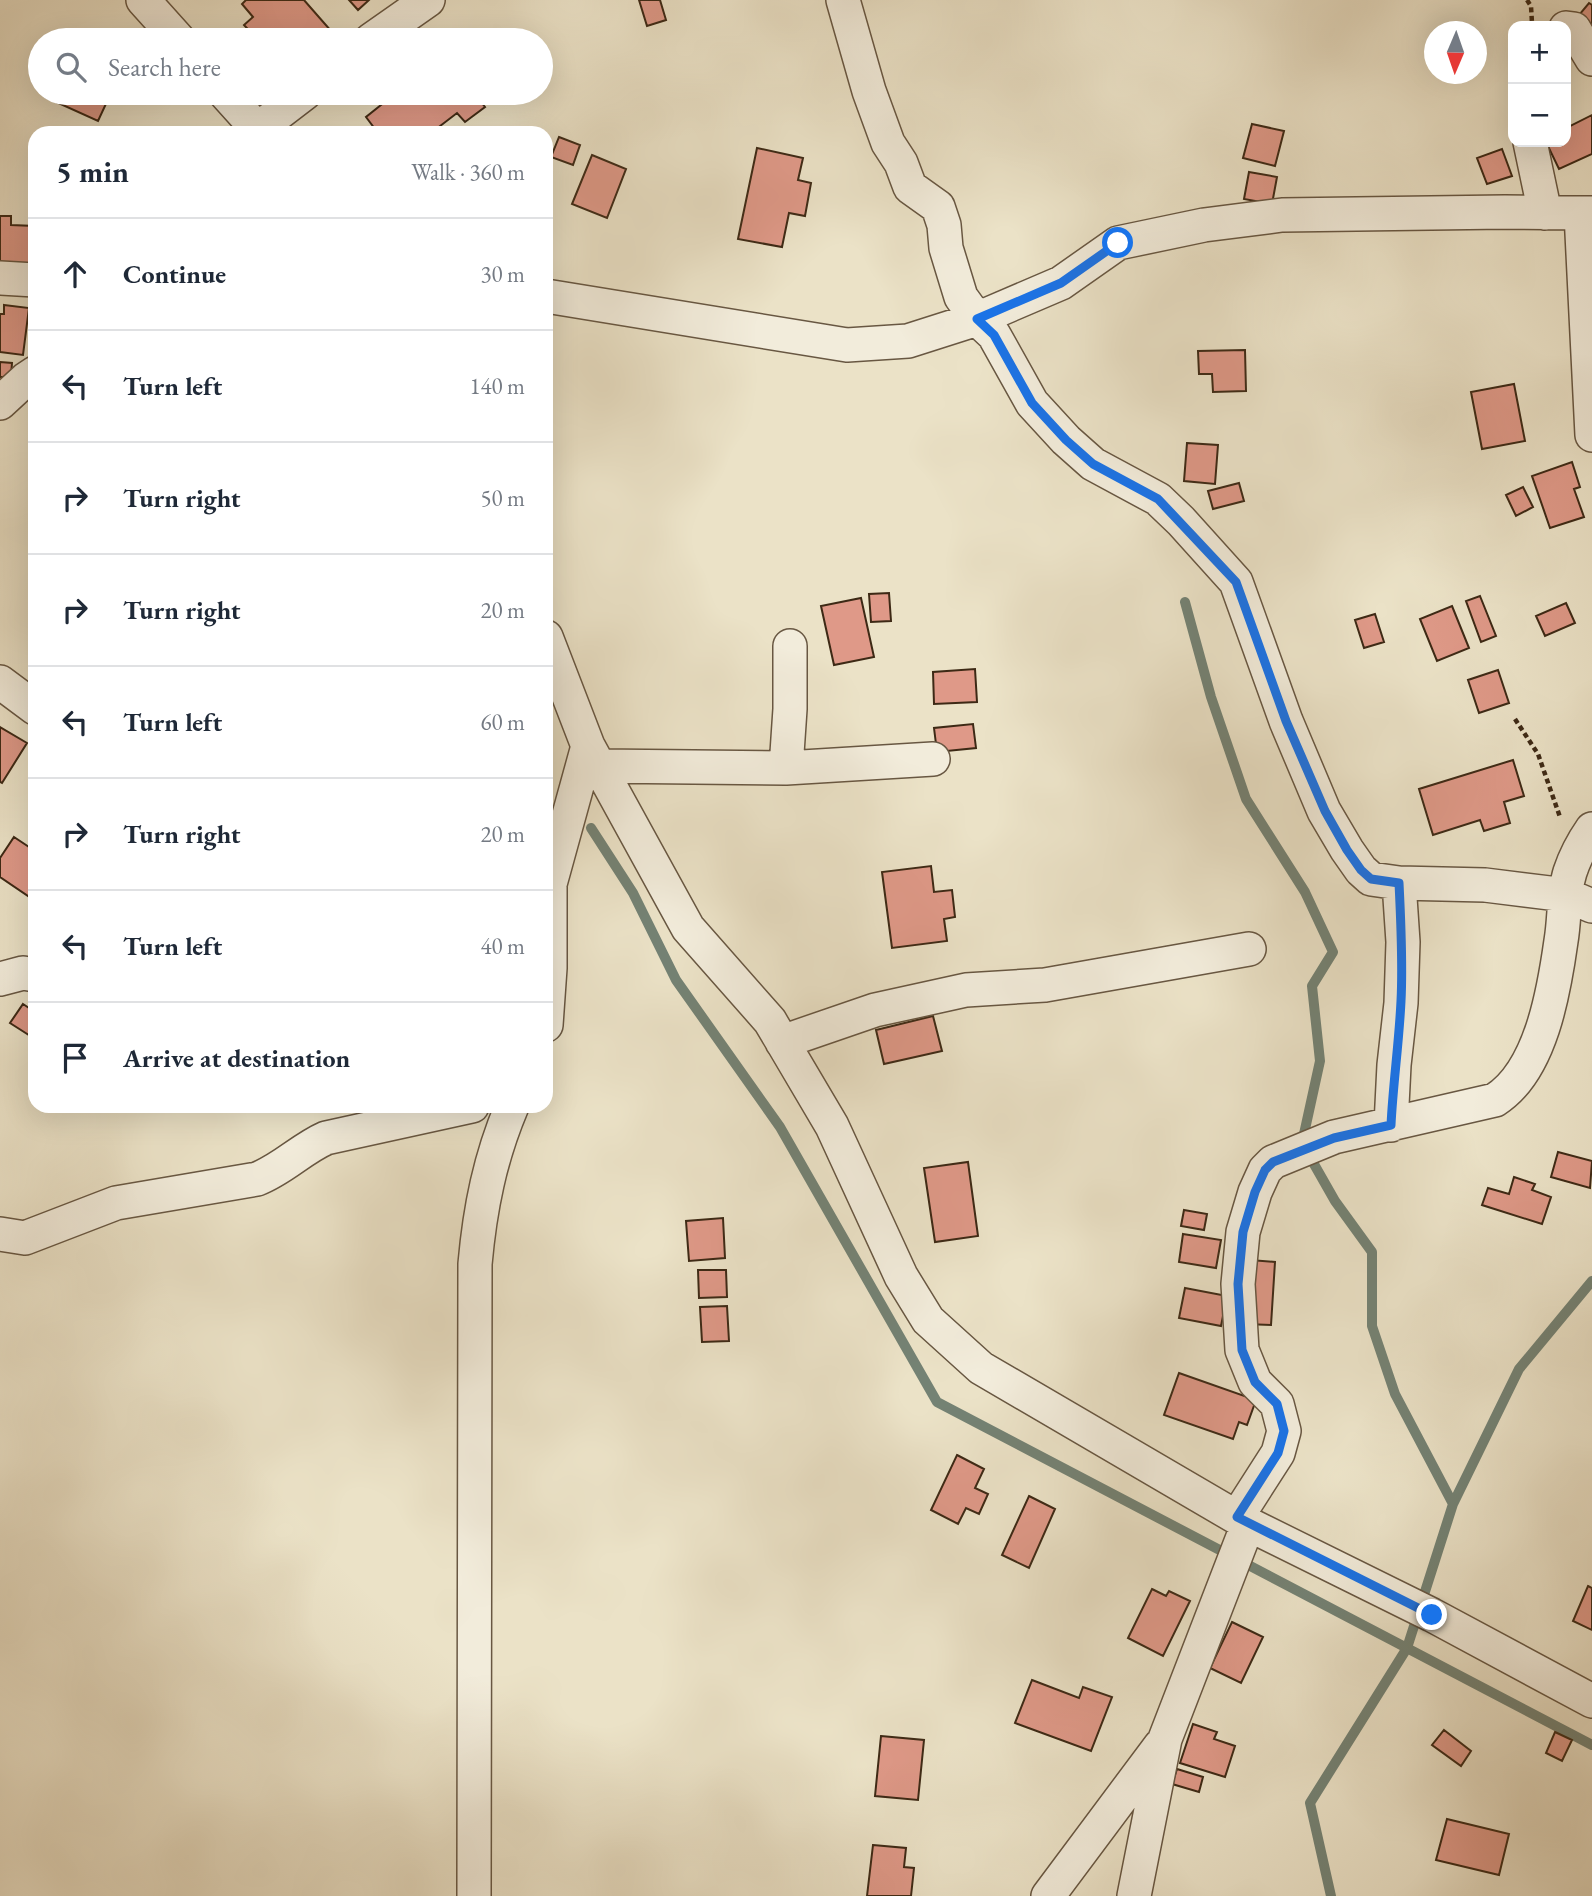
<!DOCTYPE html>
<meta charset="utf-8">
<style>
:root{--surface:#fff;--page:#f2f2f3;--text:#1f2937;--muted:#747a83;--line:#e0e1e3}
body{margin:0;font-family:"EB Garamond",serif;background:var(--page);color:var(--text)}
.controls{position:absolute;right:21px;top:21px;display:grid;overflow:hidden;border-radius:14px;box-shadow:0 7px 28px #0002}
.controls button{width:63px;height:63px;display:grid;place-items:center;padding:0;border:0;border-bottom:2px solid var(--line);background:var(--surface);color:var(--text);font:35px sans-serif}
.compass{position:absolute;left:1424px;top:21px;width:63px;height:63px;border-radius:50%;background:var(--surface);box-shadow:0 7px 28px #0002;rotate:182deg}
.stop{position:absolute;width:21px;height:21px;margin:-16px;border:5px solid #1a73e8;border-radius:50%;background:#fff}
.stop.end{background:#1a73e8;border-color:#fff;box-shadow:0 2px 7px #0008}
.list{margin:0;padding:0;list-style:none}
h2{display:flex;justify-content:space-between;align-items:center;height:91px;margin:0;padding:0 28px;font-size:30px}
h2 small{font-size:23px;font-weight:400;color:var(--muted)}
.list li{display:grid;grid-template-columns:46px 1fr auto;gap:21px;align-items:center;box-sizing:border-box;height:112px;padding:0 28px;border-top:2px solid var(--line)}
.list b{display:block;font-size:26px;white-space:nowrap}
.list em{font-size:23px;font-style:normal;color:var(--muted)}
.icon{flex:none;width:38px;height:38px;fill:none;stroke:currentColor;stroke-width:2;stroke-linecap:round;stroke-linejoin:round}
.map{position:relative;flex:none;width:1592px;height:1896px;overflow:hidden}
.search{position:absolute;background:var(--surface);box-shadow:0 7px 28px #0002;left:28px;top:28px;width:525px;height:77px;display:flex;align-items:center;gap:18px;box-sizing:border-box;padding:0 24px;border-radius:38px;color:var(--muted);font-size:26px}
.panel{position:absolute;background:var(--surface);box-shadow:0 7px 28px #0002;left:28px;top:126px;width:525px;height:987px;border-radius:21px}
.map>svg:first-child{display:block}
.lines{fill:none;stroke-linecap:round;stroke-linejoin:round}
.stream{stroke:#748274;stroke-width:10}
.building{fill:#df9988;stroke:#3d2915;stroke-width:2}
.minor-casing{stroke:#685742;stroke-width:36}
.path{stroke:#3d2915;stroke-width:4.5;stroke-dasharray:5 3.5;stroke-linecap:butt}
.minor{stroke:#f2ecdb;stroke-width:33}
.route{stroke:#1a73e8;stroke-width:9}
</style>
<div class="map">
<svg width="1592" height="1896" viewBox="0 0 1592 1896">
<rect width="100%" height="100%" fill="#ebe2c7"/>
<filter id="stains"><feTurbulence type="fractalNoise" baseFrequency=".00286" numOctaves="4"/><feColorMatrix values="0 0 0 0 .2 0 0 0 0 .09 0 0 0 0 .02 0 0 0 .5 -.17"/></filter>
<radialGradient id="worn" r=".72"><stop offset=".6" stop-color="#630" stop-opacity="0"/><stop offset="1" stop-color="#630" stop-opacity=".3"/></radialGradient>
<g class="lines">
<path class="stream" d="M1185,602L1211,697L1246,799L1305,892L1333,952L1312,986L1320,1061L1302,1143L1335,1201L1372,1252V1326L1395,1394L1453,1504
M591,828L633,893L676,980L780,1127L937,1402L1592,1745
M1331,1896L1310,1803L1407,1648L1453,1504L1519,1369L1592,1281"/>
</g>
<path class="building" d="M246,0H304L339,40H258L244,25L253,17L242,4Z
M349,0H369L358,10Z
M639,0H660L666,20L647,26Z
M1589,3L1592,5V34L1574,21Z
M47,93H111L98,121L45,97Z
M396,93H474L485,107L465,122L457,113L431,133H378L366,117Z
M1592,115V154L1559,169L1546,142H1566V128Z
M1252,124L1284,131L1275,166L1243,158Z
M559,137L580,145L573,165L551,157Z
M757,148L803,158L798,180L811,183L805,216L789,213L782,247L738,239Z
M1502,149L1512,176L1487,184L1477,158Z
M592,155L626,169L607,218L572,204Z
M1249,172L1277,177L1272,204L1244,199Z
M0,216H11V225L35,226V268L0,267Z
M4,305L29,308L23,355L0,352V314H4Z
M1245,350L1246,391L1213,392L1212,374H1199L1198,351Z
M0,362L12,363L11,377H0Z
M1514,384L1525,441L1482,449L1471,392Z
M1187,443L1218,445L1215,484L1184,481Z
M1572,462L1580,487L1574,489L1584,517L1550,528L1532,476Z
M1239,483L1244,501L1213,509L1208,491Z
M1523,487L1533,507L1516,516L1506,495Z
M889,593L891,621L871,622L869,594Z
M1480,596L1496,636L1481,642L1466,601Z
M861,598L874,657L834,665L821,606Z
M1566,603L1575,623L1545,636L1536,616Z
M1452,606L1469,648L1437,661L1420,619Z
M1375,614L1384,642L1364,648L1355,620Z
M975,669L977,702L934,704L933,672Z
M1498,670L1509,703L1479,713L1468,680Z
M973,724L976,748L937,752L934,728Z
M0,727L27,743L2,783L0,782Z
M1513,760L1524,796L1504,802L1510,823L1484,831L1480,820L1433,835L1419,789Z
M14,837L35,851V892L31,898L0,877V858Z
M931,866L934,892L952,890L955,917L944,919L947,941L892,948L882,872Z
M23,1004L35,1012V1039L10,1023Z
M933,1016L942,1051L884,1064L876,1030Z
M1558,1152L1592,1161L1590,1188L1551,1177Z
M968,1162L978,1236L935,1242L924,1168Z
M1514,1177L1535,1184L1532,1190L1551,1197L1542,1224L1482,1205L1488,1188L1509,1194Z
M1184,1210L1207,1214L1204,1230L1181,1226Z
M723,1218L725,1258L689,1261L686,1221Z
M1183,1234L1221,1240L1216,1268L1179,1262Z
M1250,1260L1275,1262L1271,1325L1245,1324Z
M698,1270H726L727,1297L699,1298Z
M1185,1288L1227,1296L1221,1326L1179,1318Z
M727,1306L729,1341L702,1342L700,1307Z
M1179,1373L1256,1400L1247,1425L1239,1422L1233,1439L1164,1415Z
M957,1455L984,1469L975,1488L988,1494L979,1514L966,1508L958,1524L931,1510Z
M1029,1496L1055,1509L1029,1568L1002,1555Z
M1588,1586L1592,1588V1630L1573,1621Z
M1152,1589L1166,1596L1169,1591L1190,1601L1163,1656L1128,1638Z
M1232,1622L1263,1637L1241,1683L1210,1668Z
M1032,1680L1079,1698L1083,1687L1112,1697L1091,1751L1015,1723Z
M1193,1724L1217,1732L1214,1739L1235,1746L1225,1777L1180,1763Z
M1444,1730L1471,1751L1461,1766L1432,1745Z
M1555,1732L1572,1740L1562,1761L1546,1753Z
M881,1736L924,1740L918,1800L875,1796Z
M1177,1769L1203,1777L1199,1792L1172,1784Z
M1447,1819L1509,1834L1499,1875L1436,1860Z
M873,1845L906,1848L904,1867L914,1868L911,1896H867Z"/>
<g class="lines">
<defs>
<path id="minor" d="M143,0L179,40
M843,0L869,91L888,143L901,163L910,187L938,207L944,225L946,248L961,297L977,319L994,335L1032,403L1066,440L1093,464L1158,499L1181,521L1236,582L1286,721L1324,811L1347,850L1361,870L1371,879L1399,883L1485,885L1566,895L1592,906
M1566,28L1574,29L1592,59
M371,40L428,0
M225,93L261,133
M258,129L305,93
M1530,142L1545,213
M1581,213L1592,435
M0,278L35,280
M546,296L847,345L908,341L977,319L1061,283L1118,243L1204,225L1282,215L1505,212L1592,213
M0,403L26,379L35,373
M546,637L588,746L688,928L770,1021L832,1126L901,1276L928,1320L981,1368L1248,1524L1432,1615L1592,1701
M0,682L35,708
M599,766L786,768L790,709V646
M786,768L933,759
M0,979L23,973L35,975
M546,1025L550,968V884L588,746
M782,1042L875,1010L966,990L1045,985L1249,949
M1391,1125L1394,1065L1401,1003L1403,942L1399,883
M0,1234L25,1238L116,1203L257,1179C283,1169 301,1149 326,1138L472,1106
M1237,1517L1278,1453L1284,1431L1277,1404L1255,1382L1242,1350L1238,1284L1243,1232L1255,1192L1265,1170L1273,1162L1334,1137L1495,1100C1541,1071 1554,991 1561,941C1565,918 1563,894 1570,872C1575,857 1583,842 1592,829
M474,1896L475,1264C480,1208 490,1158 512,1106
M1048,1896L1160,1746
M1134,1896L1165,1739L1248,1524"/>
</defs>
<use href="#minor" class="minor-casing"/>
<path class="path" d="M1527,0L1531,6L1532,23
M1515,719L1538,754L1560,817"/>
<use href="#minor" class="minor"/>
</g>
<g class="lines">
<path class="route" d="M1118,243L1061,283L977,319L994,335L1032,403L1066,440L1093,464L1158,499L1236,582L1286,721L1325,811L1347,850L1361,870L1371,879L1399,883C1401,923 1403,962 1401,1001C1399,1043 1393,1084 1391,1125L1334,1138L1273,1162L1265,1170L1255,1192L1243,1232L1238,1284L1242,1350L1255,1382L1277,1404L1284,1431L1278,1453L1237,1517L1432,1615"/>
</g>
<rect width="100%" height="100%" filter="url(#stains)"/>
<rect width="100%" height="100%" fill="url(#worn)"/>
</svg>
<div class="controls">
<button>+</button>
<button>−</button>
</div>
<svg class="compass" viewBox="-18 -18 36 36"><path d="M0-13l5 13h-10z" fill="#e53935"/><path d="M0 13l5-13h-10z" fill="#747a83"/></svg>
<div class="stop" style="left:1118px;top:243px"></div>
<div class="stop end" style="left:1432px;top:1615px"></div>
<div class="search"><svg class="icon" aria-label="search" viewBox="0 0 24 24"><circle cx="10" cy="10" r="6"/><path d="M15 15l6 6"/></svg>Search here</div>
<section class="panel">
<h2>5 min<small>Walk · 360 m</small></h2>
<ul class="list">
<li><svg class="icon" aria-label="ahead" viewBox="0 0 24 24"><path d="M12 20V5M6 11l6-6 6 6"/></svg><div><b>Continue</b></div><em>30 m</em></li>
<li><svg class="icon" aria-label="left" viewBox="0 0 24 24"><path d="M17 20v-9H6M10 6l-5 5 5 5"/></svg><div><b>Turn left</b></div><em>140 m</em></li>
<li><svg class="icon" aria-label="right" viewBox="0 0 24 24"><path d="M7 20v-9h11M14 6l5 5-5 5"/></svg><div><b>Turn right</b></div><em>50 m</em></li>
<li><svg class="icon" aria-label="right" viewBox="0 0 24 24"><path d="M7 20v-9h11M14 6l5 5-5 5"/></svg><div><b>Turn right</b></div><em>20 m</em></li>
<li><svg class="icon" aria-label="left" viewBox="0 0 24 24"><path d="M17 20v-9H6M10 6l-5 5 5 5"/></svg><div><b>Turn left</b></div><em>60 m</em></li>
<li><svg class="icon" aria-label="right" viewBox="0 0 24 24"><path d="M7 20v-9h11M14 6l5 5-5 5"/></svg><div><b>Turn right</b></div><em>20 m</em></li>
<li><svg class="icon" aria-label="left" viewBox="0 0 24 24"><path d="M17 20v-9H6M10 6l-5 5 5 5"/></svg><div><b>Turn left</b></div><em>40 m</em></li>
<li><svg class="icon" aria-label="arrive" viewBox="0 0 24 24"><path d="M6 21V4h12l-3 4 3 4H6"/></svg><div><b>Arrive at destination</b></div></li>
</ul>
</section>
</div>
